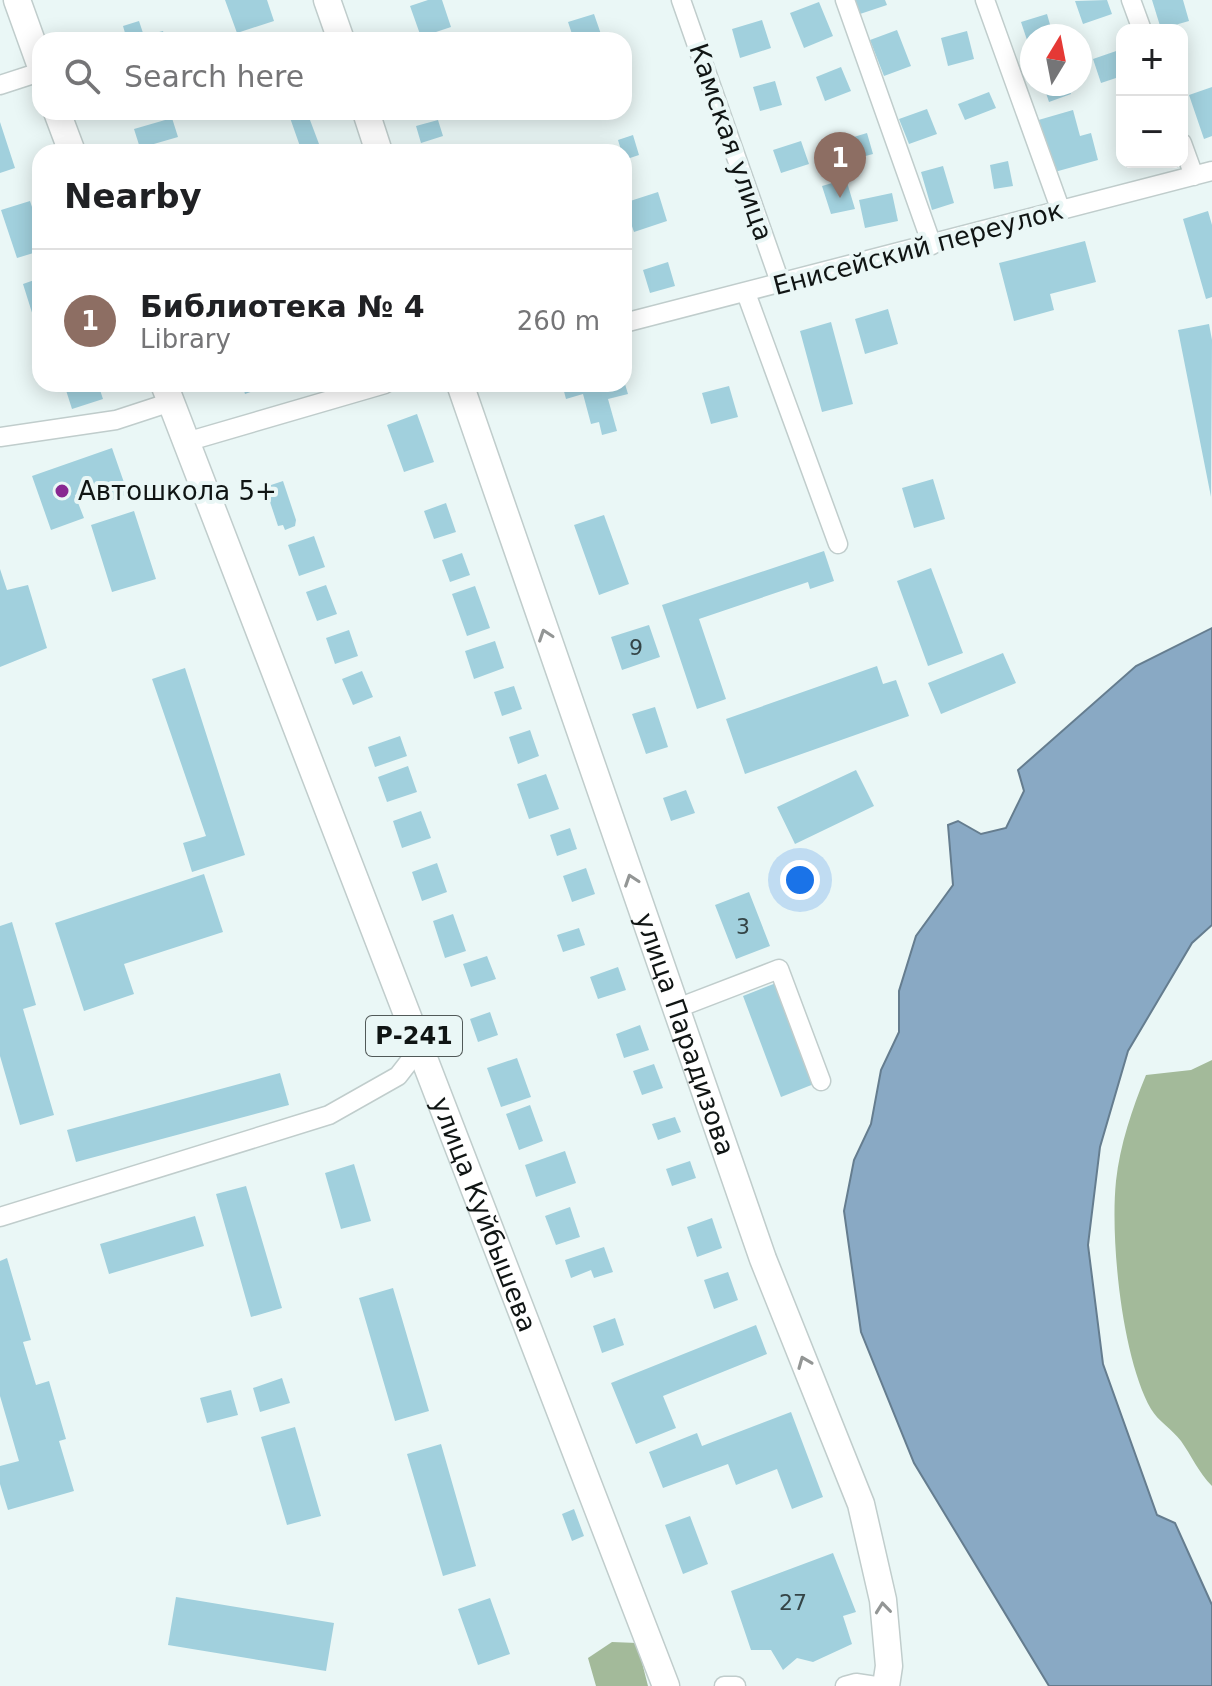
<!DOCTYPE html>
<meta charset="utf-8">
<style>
:root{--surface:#fff;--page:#f2f2f2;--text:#202124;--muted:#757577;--line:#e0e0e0;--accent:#882891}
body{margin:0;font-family:"DejaVu Sans",sans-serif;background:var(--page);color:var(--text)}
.controls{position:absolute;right:24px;top:24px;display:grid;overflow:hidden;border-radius:16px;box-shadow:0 4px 20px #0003}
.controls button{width:72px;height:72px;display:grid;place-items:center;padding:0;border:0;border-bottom:2px solid var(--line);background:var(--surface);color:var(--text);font:40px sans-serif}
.compass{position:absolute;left:1020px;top:24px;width:72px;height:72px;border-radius:50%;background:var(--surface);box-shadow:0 4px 20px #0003;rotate:10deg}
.you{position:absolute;left:800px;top:880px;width:28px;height:28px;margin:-20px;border:6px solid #fff;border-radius:50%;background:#1a73e8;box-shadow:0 0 0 12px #1a73e833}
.badge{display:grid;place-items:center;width:52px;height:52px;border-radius:50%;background:var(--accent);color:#fff;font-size:26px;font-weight:700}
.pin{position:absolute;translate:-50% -66px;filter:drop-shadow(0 2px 4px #0008)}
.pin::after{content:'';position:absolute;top:42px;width:28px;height:24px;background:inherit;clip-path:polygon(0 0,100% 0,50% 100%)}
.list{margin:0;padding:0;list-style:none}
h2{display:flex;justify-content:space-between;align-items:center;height:104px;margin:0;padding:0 32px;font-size:34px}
h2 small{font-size:26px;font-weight:400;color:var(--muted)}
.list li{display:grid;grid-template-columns:52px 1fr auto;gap:24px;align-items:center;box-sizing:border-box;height:144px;padding:0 32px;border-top:2px solid var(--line)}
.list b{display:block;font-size:30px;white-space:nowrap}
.list p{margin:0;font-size:26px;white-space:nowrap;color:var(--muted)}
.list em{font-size:26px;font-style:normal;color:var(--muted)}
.icon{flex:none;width:44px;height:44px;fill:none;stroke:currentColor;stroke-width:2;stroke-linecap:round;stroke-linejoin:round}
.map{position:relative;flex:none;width:1212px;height:1686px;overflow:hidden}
.search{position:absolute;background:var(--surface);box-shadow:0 4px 20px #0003;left:32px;top:32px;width:600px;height:88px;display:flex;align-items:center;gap:20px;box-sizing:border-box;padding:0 28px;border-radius:24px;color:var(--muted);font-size:30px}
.panel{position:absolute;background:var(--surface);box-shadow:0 4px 20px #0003;left:32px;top:144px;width:600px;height:248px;border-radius:24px}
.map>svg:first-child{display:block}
.forest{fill:#a3ba9a}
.water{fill:#89a9c4;stroke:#657d8f;stroke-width:2}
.building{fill:#a1d0dd}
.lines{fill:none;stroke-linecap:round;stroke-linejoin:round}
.minor-casing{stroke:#c0cdcc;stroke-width:21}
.highway-casing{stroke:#c0cdcc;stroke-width:29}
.minor{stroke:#fff;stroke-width:18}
.highway{stroke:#fff;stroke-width:26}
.oneway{stroke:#939695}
.poi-dot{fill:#882891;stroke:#eaf7f6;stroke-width:3}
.labels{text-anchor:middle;stroke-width:8;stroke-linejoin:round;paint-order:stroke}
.number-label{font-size:22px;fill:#344446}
.shield{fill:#eaf7f6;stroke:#515958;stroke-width:2}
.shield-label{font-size:24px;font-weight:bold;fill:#101514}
.street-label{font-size:26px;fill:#101514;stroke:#eaf7f6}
.poi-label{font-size:26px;fill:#101514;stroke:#eaf7f6;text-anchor:start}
</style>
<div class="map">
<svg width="1212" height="1686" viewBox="0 0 1212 1686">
<rect width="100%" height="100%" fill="#eaf7f6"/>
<path class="forest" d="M1212,1060V1486C1199,1473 1191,1455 1181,1441C1172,1429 1158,1421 1151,1409C1122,1358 1110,1240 1116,1181C1120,1145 1132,1109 1146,1075L1191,1070Z
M612,1642L637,1643L648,1686H596L588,1658Z"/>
<path class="water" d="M1212,628V925L1192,943L1128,1051L1100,1147L1088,1245L1103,1364L1157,1515L1175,1523L1212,1605V1686H1049L914,1463L861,1332L844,1211L854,1160L871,1124L881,1070L899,1032V991L916,936L953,885L948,825L958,821L981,834L1006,828L1024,791L1018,770L1136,666Z"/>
<path class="building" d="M225,0H267L274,21L237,33Z
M428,0H442L451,27L421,37L410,6Z
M855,0H885L887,5L860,14Z
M1107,0L1112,14L1083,24L1075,1Z
M1152,0H1183L1189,21L1161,29Z
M819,2L833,36L804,48L790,13Z
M594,14L603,40H574L568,22Z
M1047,14L1053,35L1032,36V42L1028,43L1021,22Z
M762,20L771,48L740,58L732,29Z
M139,21L144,36L163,31L166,40H127L123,26Z
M897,30L911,66L884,76L870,40Z
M967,31L974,59L948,66L941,38Z
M1122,49V76L1101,83L1093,59Z
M841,67L851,91L825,101L816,77Z
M775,81L782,105L760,111L753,87Z
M1043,84H1067L1071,94L1049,102Z
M1212,87V136L1204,139L1189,95Z
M989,92L996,108L965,120L958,104Z
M927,109L937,134L909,144L899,119Z
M1073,110L1080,136L1091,133L1098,160L1051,173L1035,121Z
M297,112H307L322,152H302L289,115Z
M172,118L178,137L140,148L134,129Z
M438,120L443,136L421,143L416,126Z
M0,122L15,168L0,173Z
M867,133L873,154L843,162L837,142Z
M633,135L639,155L624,160L618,140Z
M801,141L809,164L781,173L773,150Z
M1008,161L1013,186L994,189L990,165Z
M943,166L954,203L932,210L921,172Z
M846,179L855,209L831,214L822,186Z
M658,192L667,221L634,232L624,203Z
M892,193L898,221L865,228L859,200Z
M30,201L40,231V251L17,258L1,210Z
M1208,211L1212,225V297L1206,299L1183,219Z
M1085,241L1096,282L1050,294L1054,310L1014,321L999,263Z
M668,262L675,286L650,293L643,270Z
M40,278V335H39L23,284Z
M888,309L898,344L865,354L855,319Z
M831,322L853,404L822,412L800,331Z
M1209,324L1212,340L1211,497L1178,330Z
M64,384H98L103,399L72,409Z
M242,384H273L245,394Z
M562,384H625L628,394L608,399L617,431L602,435L599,422L591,424L583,394L566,399Z
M729,386L738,417L711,424L702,393Z
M417,414L434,462L404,472L387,425Z
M112,448L128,494L101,504L95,488L75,495L84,518L51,530L32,476Z
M933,479L945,519L914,528L902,488Z
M283,481L296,520L295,526L285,530L283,525L278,526L265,487Z
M446,503L456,532L434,539L424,511Z
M134,511L156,579L112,592L91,525Z
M604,515L629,584L599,595L574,525Z
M314,536L325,567L299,576L288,545Z
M824,551L834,581L810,589L808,582L699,619L726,699L697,709L662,605Z
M462,553L470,575L450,582L442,560Z
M931,568L963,653L928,666L897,581Z
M0,569L7,590L28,585L47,648L0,667Z
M326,585L337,614L317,621L306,592Z
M475,586L490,628L467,636L452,594Z
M649,625L660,657L622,670L611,637Z
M349,630L358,656L335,664L326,638Z
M495,641L504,668L474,679L465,651Z
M1003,653L1016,683L941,714L928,683Z
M877,666L883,684L896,680L909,716L745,774L726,719Z
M185,668L245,855L192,872L183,843L206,836L152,679Z
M362,671L373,697L353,705L342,679Z
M514,686L522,709L502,716L494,692Z
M655,707L668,747L646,754L632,714Z
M530,730L539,756L518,764L509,737Z
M400,736L407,756L375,767L368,747Z
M408,766L417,792L387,802L378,777Z
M856,770L874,806L795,844L777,807Z
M546,774L559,809L529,819L517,784Z
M686,790L695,813L671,821L663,798Z
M421,811L431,838L402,848L393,821Z
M570,828L577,849L557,856L550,835Z
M437,863L447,892L422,901L412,872Z
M586,868L595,894L572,902L563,876Z
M204,874L223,932L124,964L134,994L84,1011L55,923Z
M749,892L770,946L736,959L715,905Z
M453,914L466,951L445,958L433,921Z
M12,922L36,1005L23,1009L54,1115L20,1125L0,1056V926Z
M579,928L585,945L563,952L557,935Z
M487,956L496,979L471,987L463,964Z
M618,967L626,990L598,999L590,977Z
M776,983L814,1084L781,1097L743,996Z
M490,1012L498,1035L478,1042L470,1019Z
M640,1025L649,1050L624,1058L616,1034Z
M517,1058L531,1097L501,1107L487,1068Z
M654,1064L663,1088L642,1095L633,1071Z
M280,1073L289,1105L76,1162L67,1130Z
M530,1105L543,1141L519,1150L506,1114Z
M675,1117L681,1132L658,1140L652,1124Z
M565,1151L576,1183L536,1197L525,1165Z
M690,1161L696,1178L672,1186L666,1169Z
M354,1164L371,1221L341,1229L325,1173Z
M246,1186L282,1308L251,1317L216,1194Z
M570,1207L580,1237L556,1245L545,1216Z
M195,1216L204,1246L109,1274L100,1244Z
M712,1218L722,1248L697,1257L687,1227Z
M604,1247L613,1272L594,1278L591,1270L571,1278L565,1260Z
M7,1258L31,1340L23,1342L36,1385L49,1381L66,1439L59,1441L74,1491L8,1510L0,1484V1466L19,1461L0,1396V1261Z
M728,1272L738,1300L714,1309L704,1280Z
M393,1288L429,1411L395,1421L359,1298Z
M615,1318L624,1345L602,1353L593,1326Z
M756,1325L767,1354L663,1396L676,1428L636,1444L611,1383Z
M282,1378L290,1403L260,1412L253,1388Z
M231,1390L238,1415L207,1423L200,1398Z
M791,1412L823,1497L792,1509L777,1469L736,1485L728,1464L663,1488L649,1452L697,1433L702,1446Z
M295,1427L321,1516L287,1525L261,1437Z
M441,1444L476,1566L443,1576L407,1454Z
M574,1509L584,1536L572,1541L562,1514Z
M690,1516L708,1564L683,1574L665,1525Z
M833,1553L856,1612L843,1616L852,1644L813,1662L797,1658L783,1670L771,1650H751L731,1591Z
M176,1597L334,1623L326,1671L168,1645Z
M490,1598L510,1654L478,1665L458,1609Z"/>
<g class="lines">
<defs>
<path id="minor" d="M681,0L781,285
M845,0L932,245
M985,0L1061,211
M1131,0L1142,30
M0,85L40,72
M1182,143L1194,176
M746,293L838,544
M624,323L1212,171
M0,437L116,420L171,402
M186,442L385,384
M675,1009L779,969L821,1081
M0,1217L329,1115L398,1076L419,1049
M724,1686H736
M845,1686L856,1683L876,1686"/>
<g id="highway">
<path d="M17,0L40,64"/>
<path d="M327,0L341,40"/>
<path d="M57,112L72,152"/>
<path d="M366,112L379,152"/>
<path id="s1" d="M164,384L666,1686"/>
<path id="s2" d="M460,384L763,1259L861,1504L883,1600L889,1666L886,1686"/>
</g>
</defs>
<use href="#minor" class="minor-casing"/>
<use href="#highway" class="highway-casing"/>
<use href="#minor" class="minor"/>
<use href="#highway" class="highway"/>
</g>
<defs><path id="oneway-chevron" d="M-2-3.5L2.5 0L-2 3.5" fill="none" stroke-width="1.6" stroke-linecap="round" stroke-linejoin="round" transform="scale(2)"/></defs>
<g class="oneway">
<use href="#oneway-chevron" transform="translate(545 635) rotate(-109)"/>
<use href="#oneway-chevron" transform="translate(631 880) rotate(-109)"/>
<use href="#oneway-chevron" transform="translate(804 1362) rotate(-112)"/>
<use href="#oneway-chevron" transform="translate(883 1608) rotate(-96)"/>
</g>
<circle class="poi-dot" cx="62" cy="491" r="8"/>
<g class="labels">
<g class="number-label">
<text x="636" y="655">9</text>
<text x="743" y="934">3</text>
<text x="793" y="1610">27</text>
</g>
<rect class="shield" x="366" y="1016" width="96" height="40" rx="6"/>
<g class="shield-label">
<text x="414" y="1044">Р-241</text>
</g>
<g class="street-label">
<text transform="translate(731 142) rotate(71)" y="9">Камская улица</text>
<text transform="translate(918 248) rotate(-15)" y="9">Енисейский переулок</text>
<text dy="9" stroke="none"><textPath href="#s2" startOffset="688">улица Парадизова</textPath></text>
<text dy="9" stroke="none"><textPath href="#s1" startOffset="890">улица Куйбышева</textPath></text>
</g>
<g class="poi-label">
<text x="78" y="500">Автошкола 5+</text>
</g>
</g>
</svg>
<div class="controls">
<button>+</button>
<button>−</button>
</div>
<svg class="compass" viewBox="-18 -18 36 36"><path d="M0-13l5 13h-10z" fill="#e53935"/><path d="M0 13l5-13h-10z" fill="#757577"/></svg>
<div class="you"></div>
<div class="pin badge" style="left:840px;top:198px;background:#8d6e63">1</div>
<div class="search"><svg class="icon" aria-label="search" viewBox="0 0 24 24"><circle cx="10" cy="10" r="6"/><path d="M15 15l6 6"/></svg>Search here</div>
<section class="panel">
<h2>Nearby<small></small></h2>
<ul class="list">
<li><span class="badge" style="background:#8d6e63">1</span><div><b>Библиотека № 4</b><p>Library</p></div><em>260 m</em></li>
</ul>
</section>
</div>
